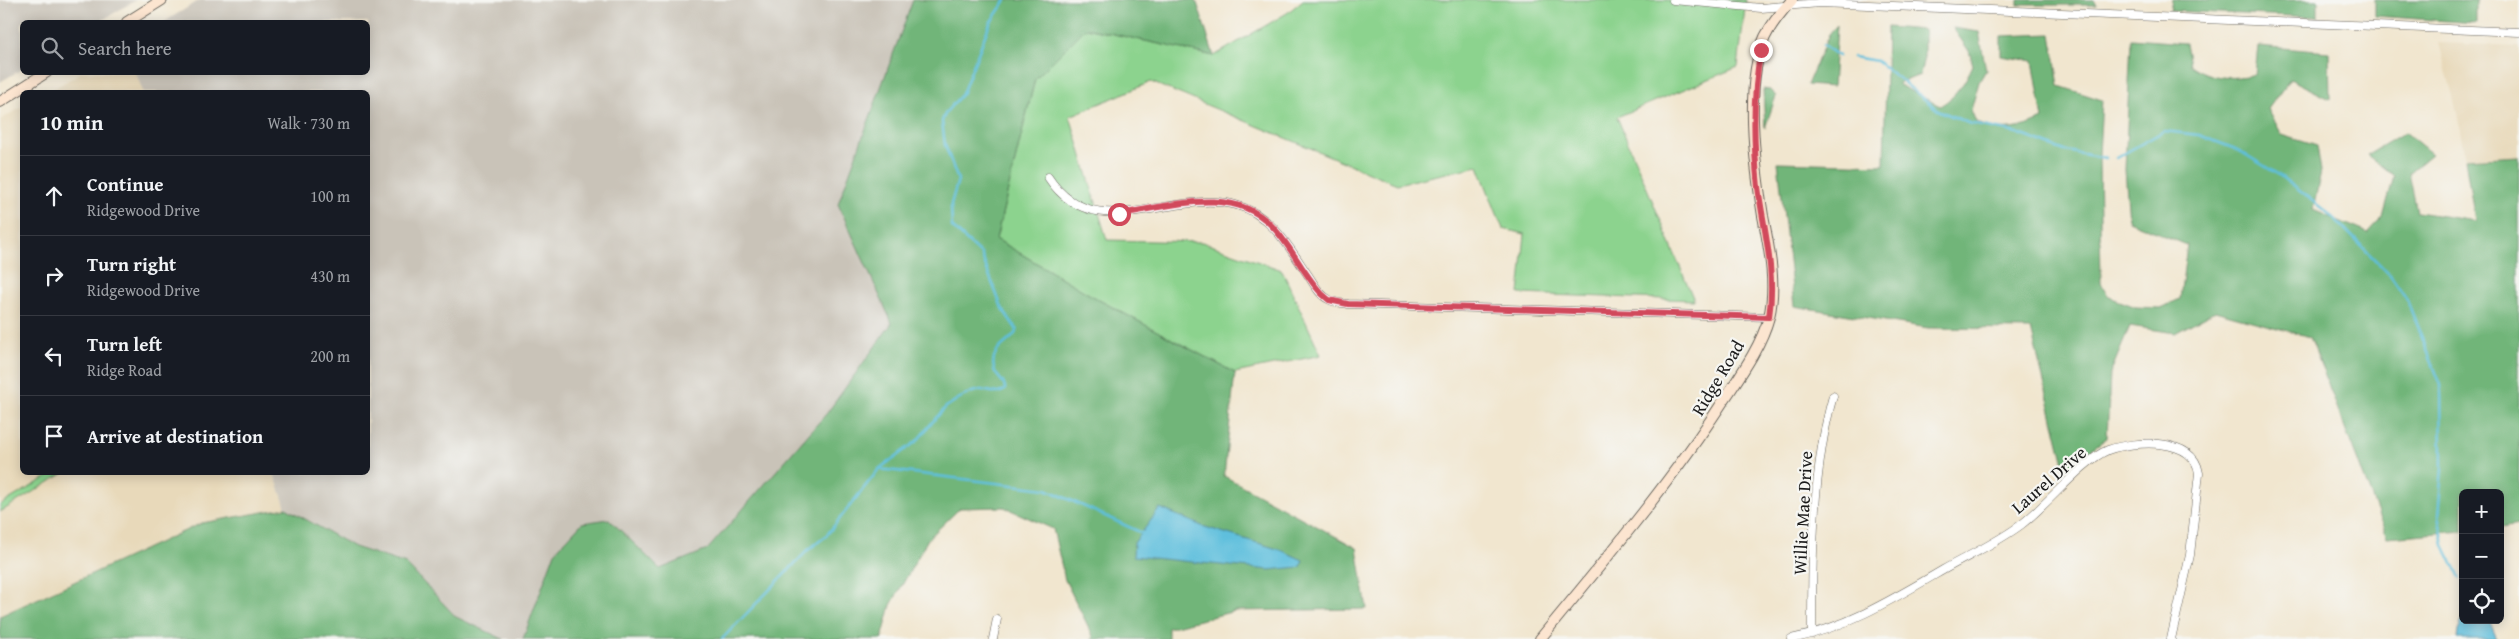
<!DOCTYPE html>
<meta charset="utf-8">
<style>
:root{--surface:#171b24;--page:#20242c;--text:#f1f3f6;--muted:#9ea1a6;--line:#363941}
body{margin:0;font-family:"Gentium Book Plus",serif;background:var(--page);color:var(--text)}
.controls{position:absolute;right:15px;bottom:15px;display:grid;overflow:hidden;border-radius:8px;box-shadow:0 2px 12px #0003}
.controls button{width:45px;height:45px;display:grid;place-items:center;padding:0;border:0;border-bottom:1px solid var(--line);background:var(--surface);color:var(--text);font:25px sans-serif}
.stop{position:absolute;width:15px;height:15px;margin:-11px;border:4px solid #d1495b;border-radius:50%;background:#fff}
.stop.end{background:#d1495b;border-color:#fff;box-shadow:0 1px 5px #0008}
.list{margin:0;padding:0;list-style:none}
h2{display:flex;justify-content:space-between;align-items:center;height:65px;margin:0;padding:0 20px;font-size:21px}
h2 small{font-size:16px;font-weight:400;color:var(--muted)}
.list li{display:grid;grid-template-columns:32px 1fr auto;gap:15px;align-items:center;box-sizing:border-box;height:80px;padding:0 20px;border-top:1px solid var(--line)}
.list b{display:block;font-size:19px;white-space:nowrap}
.list p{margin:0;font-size:16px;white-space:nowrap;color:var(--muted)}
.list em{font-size:16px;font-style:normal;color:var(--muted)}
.icon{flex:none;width:28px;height:28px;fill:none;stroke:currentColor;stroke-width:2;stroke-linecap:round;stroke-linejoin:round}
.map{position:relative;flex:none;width:2519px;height:639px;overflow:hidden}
.search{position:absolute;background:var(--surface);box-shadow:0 2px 12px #0003;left:20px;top:20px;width:350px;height:55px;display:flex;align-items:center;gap:12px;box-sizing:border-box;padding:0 18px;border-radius:8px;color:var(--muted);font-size:19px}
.panel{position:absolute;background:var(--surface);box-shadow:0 2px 12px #0003;left:20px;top:90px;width:350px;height:385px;border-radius:8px}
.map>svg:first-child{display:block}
.built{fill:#e8d9ba}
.industrial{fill:#c9c3b8}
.green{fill:#8cd38e;stroke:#547855}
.forest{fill:#71b579;stroke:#46684a}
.water{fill:#5ebfdd;stroke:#3d6e7c}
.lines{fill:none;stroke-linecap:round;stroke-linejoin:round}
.stream{stroke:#5ebfdd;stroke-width:2.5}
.street-casing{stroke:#67635b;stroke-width:9}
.secondary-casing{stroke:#67635b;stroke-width:12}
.street{stroke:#fff;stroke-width:8}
.secondary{stroke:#fce5d0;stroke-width:10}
.route{stroke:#d1495b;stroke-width:6}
.labels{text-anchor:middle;stroke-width:4.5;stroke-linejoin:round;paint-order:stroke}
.street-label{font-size:18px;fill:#1c1c1c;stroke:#f6f6f2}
</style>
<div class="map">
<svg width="2519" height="639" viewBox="0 0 2519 639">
<rect width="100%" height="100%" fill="#f6f6f2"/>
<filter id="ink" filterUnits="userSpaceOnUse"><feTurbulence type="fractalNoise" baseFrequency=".02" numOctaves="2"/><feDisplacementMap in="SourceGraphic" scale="10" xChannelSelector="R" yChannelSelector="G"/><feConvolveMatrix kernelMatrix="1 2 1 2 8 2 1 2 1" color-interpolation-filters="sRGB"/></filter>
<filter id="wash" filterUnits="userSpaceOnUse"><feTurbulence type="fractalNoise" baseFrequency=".0096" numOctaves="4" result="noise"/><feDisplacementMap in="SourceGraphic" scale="20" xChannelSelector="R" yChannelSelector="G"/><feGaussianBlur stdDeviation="1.12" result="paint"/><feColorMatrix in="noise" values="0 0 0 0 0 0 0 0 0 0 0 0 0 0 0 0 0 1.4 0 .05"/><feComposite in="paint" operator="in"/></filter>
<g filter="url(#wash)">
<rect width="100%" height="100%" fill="#f1e6cf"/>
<path class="built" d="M2439,43L2519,46V156L2465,159L2457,113Z
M82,72L136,73L143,92H48Z
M22,107V472L274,473L286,508L202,523L0,616V120Z"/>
<path class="industrial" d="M0,0H136L99,22H22V69L0,82Z
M200,0H913L838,204L892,323L827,413L707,550L660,569L609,519L555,552L523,639H503L456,617L406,564L354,547L286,508L274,473L368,472V92H143L136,73L368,72V22H164Z"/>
<path class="green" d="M1303,0H1746L1738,67L1617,117L1694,300L1519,294L1525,234L1503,229L1478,166L1397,184L1151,82L1070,116L1107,240L1202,242L1282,270L1321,355L1235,373L1099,300L996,239L1035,79L1086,28L1214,56L1287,13Z
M54,473H64L0,512V505Z"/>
<path class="forest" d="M913,0H1196L1214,56L1086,28L1035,79L996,239L1099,300L1235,373L1224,476L1357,548L1367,609L1235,611L1168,628V639H1092L1093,636L1065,580L1053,529L1004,507L960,508L928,539L891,605L882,639H523L555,552L582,523L609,519L660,569L707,550L827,413L892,323L838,204Z
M2018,0H2094L2097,5H2018Z
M2172,0H2318V17L2170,11Z
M2375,0H2476V23L2375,16Z
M1837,25L1833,87L1807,85L1829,34Z
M1887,27L1924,30V57L1920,75L1897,84L1940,106C1957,96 1965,82 1973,65L1969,51L1953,28L1979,32L1986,70L1979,82L1971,110L1976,122C2000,134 2019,130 2043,119L2033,61L2001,56V36L2051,34L2059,86L2102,100L2099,155L2101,283L2109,297L2136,307L2160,308L2180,299L2187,245L2129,221L2125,170L2131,39L2186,43L2190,65C2210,79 2232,80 2255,74L2258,46L2329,52L2330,99L2290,79L2268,109L2282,135L2317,146L2321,171L2313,210L2368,233L2383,217L2394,176L2367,155L2405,132L2432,154L2409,173L2417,212L2475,221L2465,159L2519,156V525L2500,528V493H2463V531L2387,537L2310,337L2215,311L2175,333L2130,326L2110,374L2107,438L2065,468L2031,329L1928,328L1794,306L1778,162L1884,165Z
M1763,89L1770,90L1776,96L1765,128Z
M286,508L354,547L406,564L456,617L503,639H0V616L202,523Z"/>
<path class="water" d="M1160,508L1202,526L1281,550L1303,560L1301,567L1269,570L1133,556L1134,543Z
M2463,620H2489L2497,639H2457L2458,631Z"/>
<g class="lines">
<path class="stream" d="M1823,45L1839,56
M1853,57L1877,61L1938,110L1968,123L2017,133L2065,151L2106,158
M2116,158L2164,131L2199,135L2238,150L2279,175L2333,217L2391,276L2406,298L2441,385L2442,468L2438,515L2444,545L2460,578
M879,469L1046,489L1142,533
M722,639L808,550L826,536L879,469L917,441L935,419L946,407L958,399L972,392L981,390L998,393L1005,390C1006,381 996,378 994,369C989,346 1012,344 1017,330L1002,308L981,254L952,227L951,204L958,180L945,145L942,121L946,112L962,94L990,23L1006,0"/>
</g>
</g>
<g filter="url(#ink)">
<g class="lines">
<defs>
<path id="street" d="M1673,0L1761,8L1820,3L2519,32
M1048,177C1094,248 1172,188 1236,205C1271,214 1289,247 1308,275C1314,284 1319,295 1330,300C1335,303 1342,303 1348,304L1769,317
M1812,634C1812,557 1812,470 1833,396
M993,639L997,619
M1791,639C1846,628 1895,598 1943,570C1969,555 1997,543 2022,524C2046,506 2083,460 2108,450C2134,441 2194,436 2199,473L2190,555L2171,639"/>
<path id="secondary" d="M127,22L162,0
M0,102L47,72
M1540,639C1603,562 1668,486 1722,403C1739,377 1761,347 1769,317C1777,284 1769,248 1763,216C1755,166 1744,83 1765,37C1772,23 1782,11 1792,0"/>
</defs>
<use href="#street" class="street-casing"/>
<use href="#secondary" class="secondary-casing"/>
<use href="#street" class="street"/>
<use href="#secondary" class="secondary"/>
</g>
</g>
<g class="lines" filter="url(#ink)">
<path class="route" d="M1119,214C1168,207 1233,184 1272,226C1292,247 1303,274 1322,294L1329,300L1348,304L1769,317C1776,272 1764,231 1758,187C1753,141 1752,96 1761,50"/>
</g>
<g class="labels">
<g class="street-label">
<text transform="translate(1718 378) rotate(-59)" y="6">Ridge Road</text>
<text transform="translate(2049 480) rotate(-41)" y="6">Laurel Drive</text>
<text transform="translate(1803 513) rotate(-87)" y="6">Willie Mae Drive</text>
</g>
</g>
</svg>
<div class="controls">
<button>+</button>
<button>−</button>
<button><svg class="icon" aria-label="locate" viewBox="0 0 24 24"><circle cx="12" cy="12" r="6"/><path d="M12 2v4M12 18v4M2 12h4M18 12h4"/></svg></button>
</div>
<div class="stop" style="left:1119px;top:214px"></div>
<div class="stop end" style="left:1761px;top:50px"></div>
<div class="search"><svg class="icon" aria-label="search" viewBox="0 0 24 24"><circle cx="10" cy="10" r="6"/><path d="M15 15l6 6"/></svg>Search here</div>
<section class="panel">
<h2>10 min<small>Walk · 730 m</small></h2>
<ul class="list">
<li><svg class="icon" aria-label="ahead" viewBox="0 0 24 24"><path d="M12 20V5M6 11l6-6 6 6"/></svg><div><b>Continue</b><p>Ridgewood Drive</p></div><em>100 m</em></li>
<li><svg class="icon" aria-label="right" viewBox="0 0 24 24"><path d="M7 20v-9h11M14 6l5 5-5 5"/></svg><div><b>Turn right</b><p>Ridgewood Drive</p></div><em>430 m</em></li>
<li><svg class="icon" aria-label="left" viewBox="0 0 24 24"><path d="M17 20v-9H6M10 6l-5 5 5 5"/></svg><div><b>Turn left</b><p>Ridge Road</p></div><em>200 m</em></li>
<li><svg class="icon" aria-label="arrive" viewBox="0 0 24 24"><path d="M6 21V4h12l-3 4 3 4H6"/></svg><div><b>Arrive at destination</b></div></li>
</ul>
</section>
</div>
